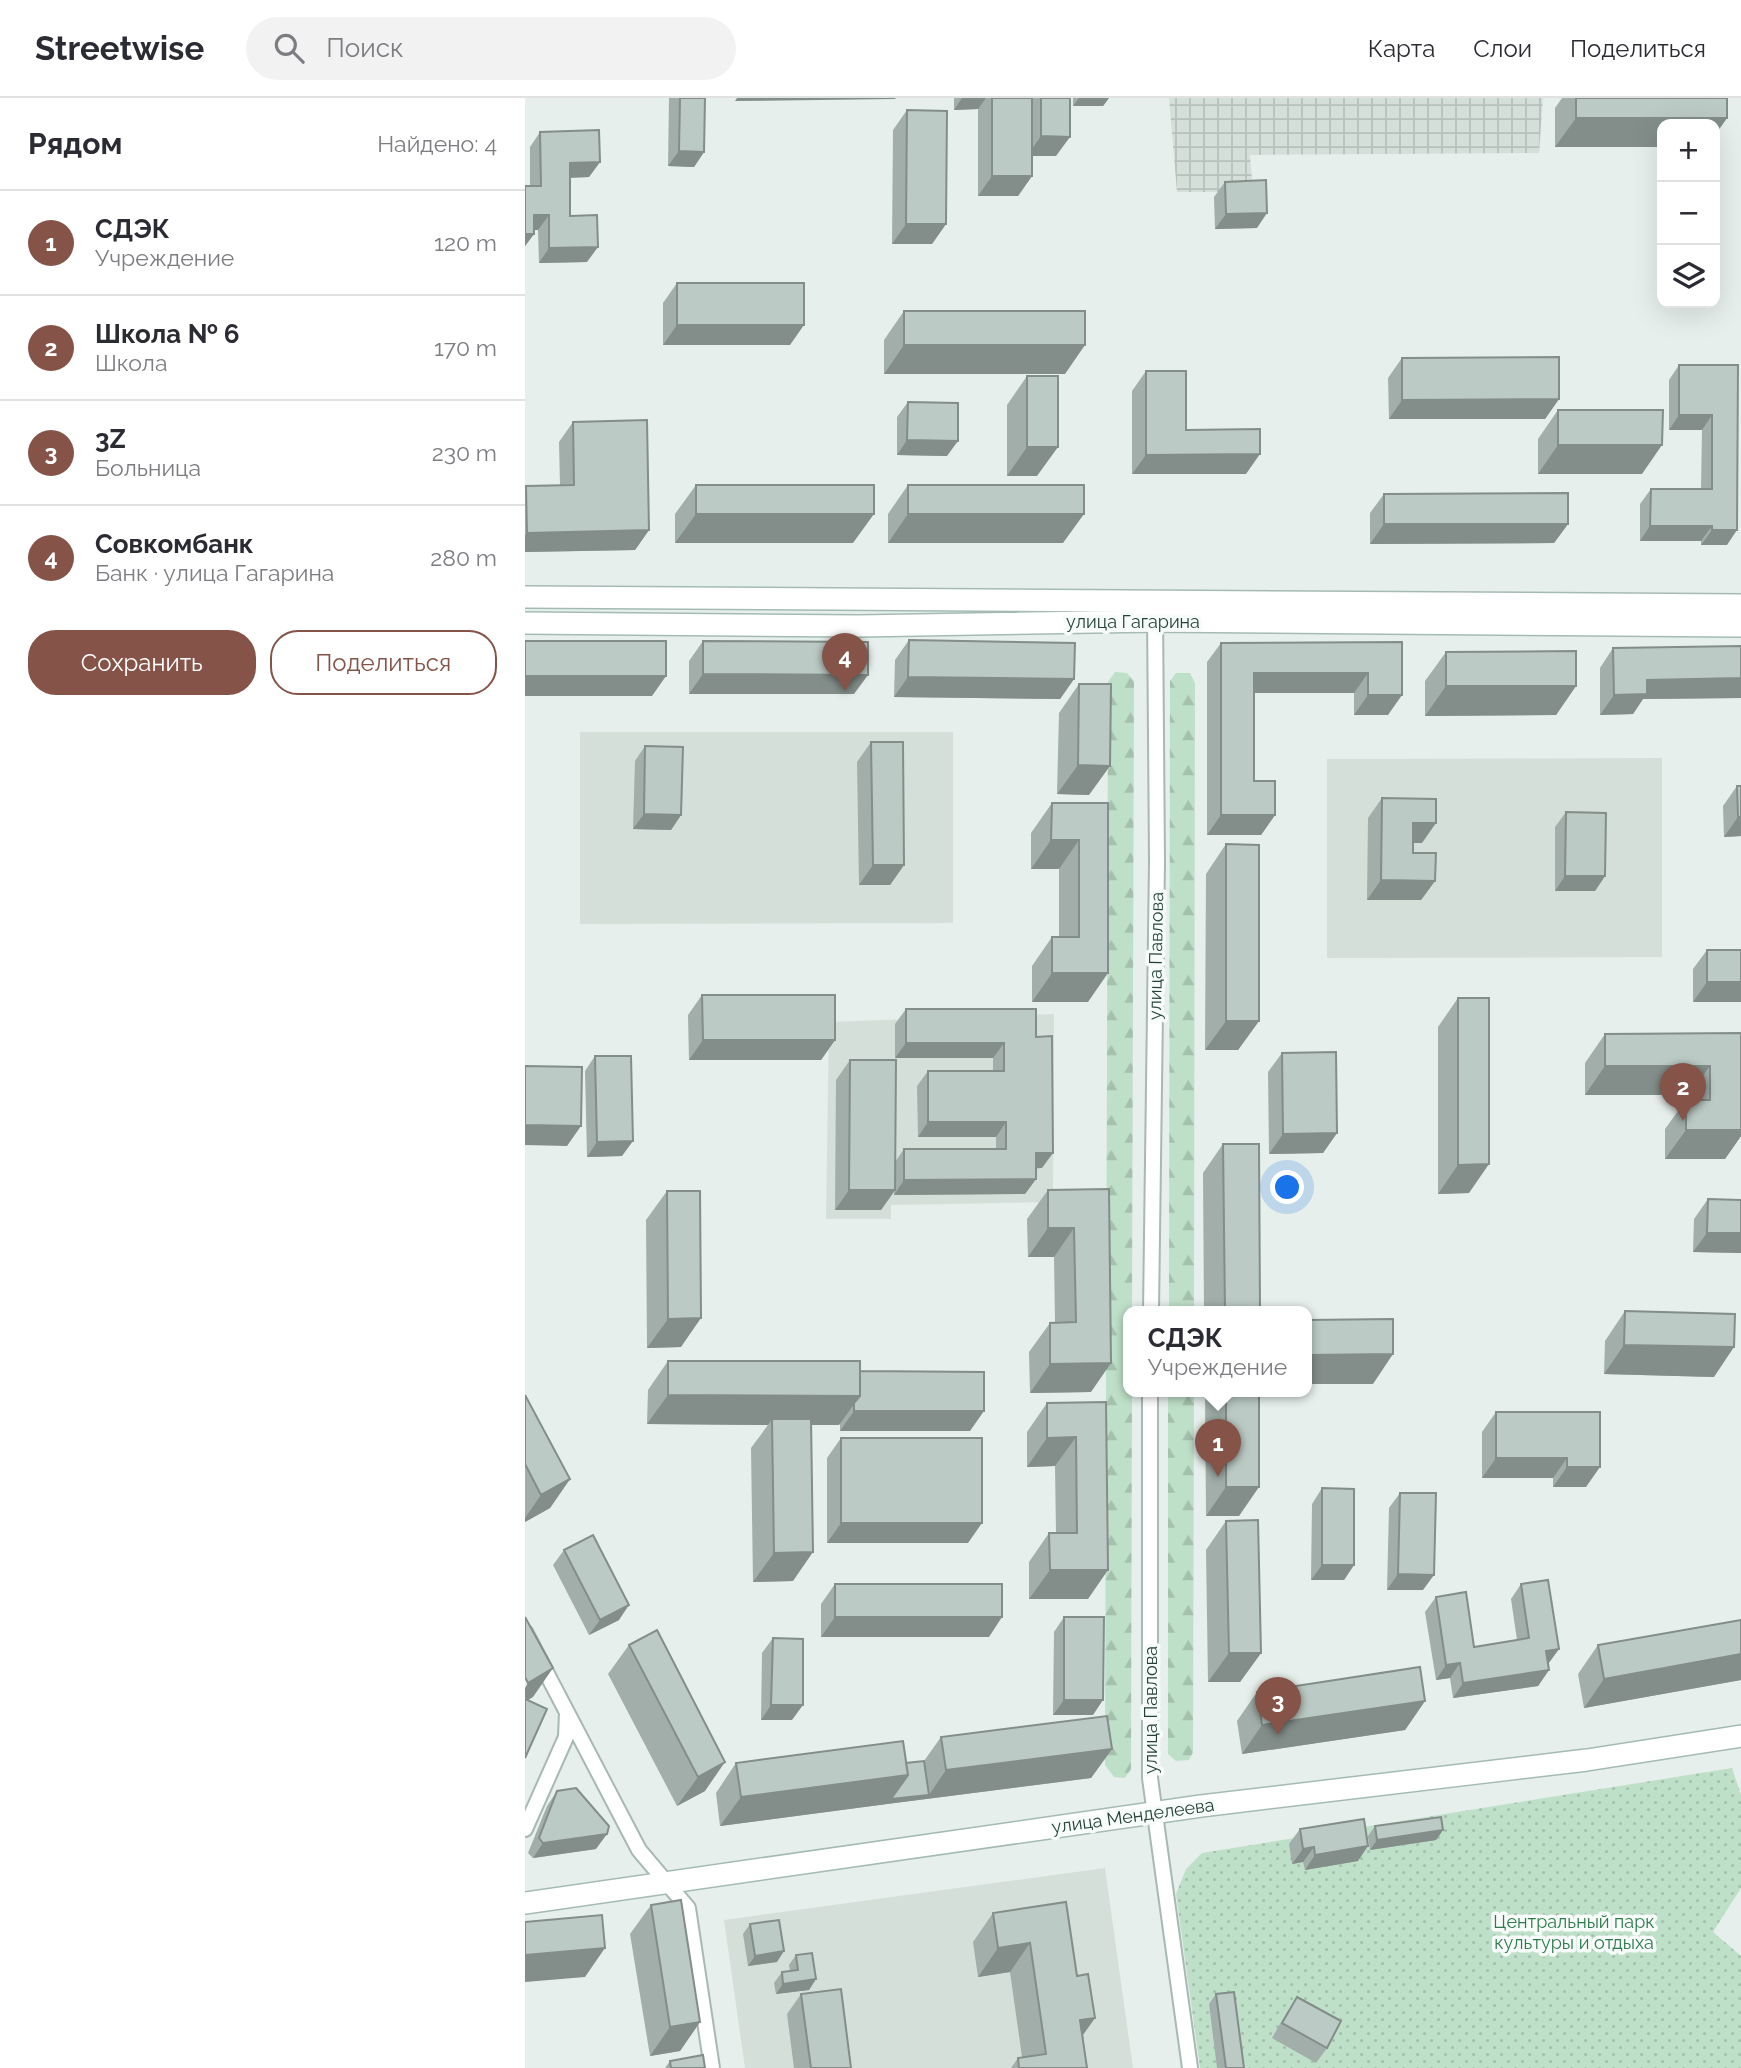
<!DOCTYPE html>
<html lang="ru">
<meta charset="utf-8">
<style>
:root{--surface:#fff;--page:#f2f2f3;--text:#2b2b33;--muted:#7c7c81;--line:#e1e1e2;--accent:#855347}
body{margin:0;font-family:Raleway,sans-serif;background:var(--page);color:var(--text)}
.controls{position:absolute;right:21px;top:21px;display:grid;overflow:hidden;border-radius:14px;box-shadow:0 7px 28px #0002}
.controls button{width:63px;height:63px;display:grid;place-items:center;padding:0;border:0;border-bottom:2px solid var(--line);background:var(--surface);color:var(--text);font:35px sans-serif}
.you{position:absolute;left:763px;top:1090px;width:24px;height:24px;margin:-18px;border:5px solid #fff;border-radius:50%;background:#1a73e8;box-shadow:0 0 0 10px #1a73e833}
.badge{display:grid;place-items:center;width:46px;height:46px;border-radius:50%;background:var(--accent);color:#fff;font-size:23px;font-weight:700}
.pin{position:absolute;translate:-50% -58px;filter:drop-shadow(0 2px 4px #0008)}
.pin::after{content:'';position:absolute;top:37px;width:24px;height:21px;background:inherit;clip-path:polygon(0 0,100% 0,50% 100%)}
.popup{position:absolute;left:598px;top:1208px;width:189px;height:91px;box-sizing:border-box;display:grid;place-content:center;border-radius:14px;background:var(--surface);filter:drop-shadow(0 2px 5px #0005);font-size:23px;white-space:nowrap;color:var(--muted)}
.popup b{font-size:26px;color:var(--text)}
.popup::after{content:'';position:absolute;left:50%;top:100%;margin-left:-14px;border:14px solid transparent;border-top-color:var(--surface)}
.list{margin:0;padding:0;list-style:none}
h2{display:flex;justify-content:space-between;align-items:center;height:91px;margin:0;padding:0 28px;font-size:30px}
h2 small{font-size:23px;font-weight:400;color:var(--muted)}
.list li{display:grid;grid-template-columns:46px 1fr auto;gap:21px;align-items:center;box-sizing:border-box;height:105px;padding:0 28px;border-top:2px solid var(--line)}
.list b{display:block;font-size:26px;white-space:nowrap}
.list p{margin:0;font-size:23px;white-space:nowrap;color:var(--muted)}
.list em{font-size:23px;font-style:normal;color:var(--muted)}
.actions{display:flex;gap:14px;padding:21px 28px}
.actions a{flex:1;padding:16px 0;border:2px solid var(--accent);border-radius:28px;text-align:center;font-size:24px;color:var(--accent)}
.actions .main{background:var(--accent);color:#fff}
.icon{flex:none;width:38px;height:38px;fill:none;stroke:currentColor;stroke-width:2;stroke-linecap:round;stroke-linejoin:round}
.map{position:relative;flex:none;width:1216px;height:1970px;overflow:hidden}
header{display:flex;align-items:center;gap:42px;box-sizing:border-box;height:98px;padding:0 35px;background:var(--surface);border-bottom:2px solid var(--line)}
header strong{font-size:33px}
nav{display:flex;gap:38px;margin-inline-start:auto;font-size:24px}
.search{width:490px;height:63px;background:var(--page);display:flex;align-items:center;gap:18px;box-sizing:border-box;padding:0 24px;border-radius:38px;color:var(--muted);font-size:26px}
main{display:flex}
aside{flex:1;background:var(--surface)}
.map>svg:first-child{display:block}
.built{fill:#d4dfda}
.industrial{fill:url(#industrial-grid)}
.forest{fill:url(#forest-firs)}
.park{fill:url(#park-dots)}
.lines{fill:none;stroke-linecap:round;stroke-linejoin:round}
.street-casing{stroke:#a8b8b2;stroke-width:18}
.secondary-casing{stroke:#a4bbb3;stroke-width:24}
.street{stroke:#fff;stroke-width:14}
.secondary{stroke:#fff;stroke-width:21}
.wall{fill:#a1aea9}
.shaded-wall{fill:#838d89}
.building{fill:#bbcac4;stroke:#838d89;stroke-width:2}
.labels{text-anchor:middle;stroke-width:7;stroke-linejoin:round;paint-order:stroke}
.street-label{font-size:18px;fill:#24423a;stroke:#f7fbf9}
.park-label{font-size:18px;fill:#2d7a4b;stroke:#f7fbf9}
</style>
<header>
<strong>Streetwise</strong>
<div class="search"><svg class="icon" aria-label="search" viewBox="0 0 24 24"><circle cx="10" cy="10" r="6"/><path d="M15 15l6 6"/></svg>Поиск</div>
<nav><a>Карта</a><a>Слои</a><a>Поделиться</a></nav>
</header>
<main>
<aside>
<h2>Рядом<small>Найдено: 4</small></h2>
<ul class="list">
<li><span class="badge">1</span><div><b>СДЭК</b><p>Учреждение</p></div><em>120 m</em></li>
<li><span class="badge">2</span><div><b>Школа № 6</b><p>Школа</p></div><em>170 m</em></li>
<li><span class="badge">3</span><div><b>3Z</b><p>Больница</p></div><em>230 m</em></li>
<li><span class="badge">4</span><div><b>Совкомбанк</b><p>Банк · улица Гагарина</p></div><em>280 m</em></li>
</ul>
<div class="actions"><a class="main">Сохранить</a><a>Поделиться</a></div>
</aside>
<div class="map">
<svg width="1216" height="1970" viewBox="0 0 1216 1970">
<defs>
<pattern id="industrial-grid" width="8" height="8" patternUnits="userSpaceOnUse" patternTransform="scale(1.75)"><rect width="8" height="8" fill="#d4dfda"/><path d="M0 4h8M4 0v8" fill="none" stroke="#b6c1bc"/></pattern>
<pattern id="forest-firs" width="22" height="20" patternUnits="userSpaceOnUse" patternTransform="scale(1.75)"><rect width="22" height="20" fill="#bfe0c8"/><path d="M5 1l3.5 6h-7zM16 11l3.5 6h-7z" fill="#a4c1ad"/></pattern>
<pattern id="park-dots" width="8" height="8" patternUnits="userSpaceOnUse" patternTransform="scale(1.75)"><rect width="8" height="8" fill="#bfe0c8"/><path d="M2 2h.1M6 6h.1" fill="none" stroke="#a4c1ad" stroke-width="1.8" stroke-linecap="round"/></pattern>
</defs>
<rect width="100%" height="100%" fill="#e6efeb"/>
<path class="built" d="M55,634H428V825L55,826Z
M1137,660V859L802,860V661Z
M529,916L528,1104L366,1107V1121H301L304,924Z
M580,1770L608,1970H220L199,1822Z"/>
<path class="industrial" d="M644,0H1018L1014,55L725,57L728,94H652Z"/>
<path class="forest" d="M590,574L602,575L609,583L607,1213H604V1293H607L606,1671L600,1680L589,1679L580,1667L583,584Z
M651,575H665L670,585L669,1213H644L645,583Z
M643,1293H669L668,1654L664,1662L651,1663L643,1656Z"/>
<path class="park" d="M1207,1670L1216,1697V1790L1188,1834L1216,1858V1970H675L651,1796L661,1771L677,1755Z"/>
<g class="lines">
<defs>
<path id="street" d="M626,1213L632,763L630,514
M625,1293V1680L665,1970
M0,1534L114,1752L163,1810L187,1970
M0,1731L41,1639L42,1614"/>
<path id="secondary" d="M0,499L1216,507
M0,525L334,528L631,523L1216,528
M0,1805L676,1708L1062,1662L1216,1638"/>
</defs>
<use href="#street" class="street-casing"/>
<use href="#secondary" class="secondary-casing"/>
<use href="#street" class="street"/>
<use href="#secondary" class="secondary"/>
</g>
<path class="wall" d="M144,0H180L179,54L169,69L143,68Z
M429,0H545L531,58H507V78L493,98H453V11L429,12Z
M548,0H584L578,8H548Z
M1037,0H1202V20L1190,37V26H1137V49H1030V10Z
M382,12L421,126L407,146H367L368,32Z
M15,34L75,64L64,79L45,80V118L62,164L14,165L13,132H9V136L0,148V88H5V49Z
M700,84L732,130L690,131L689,99Z
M152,185L265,247H138V205Z
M379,213L540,276H359V242Z
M877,260L1034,301L1020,321H864L863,280Z
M1154,267H1213L1202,447H1176V443H1115V406L1126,391H1176L1177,332H1144V282Z
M621,273L661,332L721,376H607V293Z
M502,278L512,378H482V307Z
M383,304L422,358L372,357V319Z
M1033,312L1117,376H1013V341Z
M48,324L124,432L110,452L0,454V389L1,388L35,387L34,344Z
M171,387L328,445H150V416Z
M383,387L538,445H363V416Z
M859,396L1043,426L1029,445L845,446V415Z
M384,542L549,581L535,601L369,599L370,562Z
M178,543L329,596H164V563Z
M877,544L863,617H829V595H729V683L750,717L736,737H682V564L696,545Z
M1216,548V600L1118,601L1108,616L1075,617V570L1088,550Z
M921,554L1051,588L1031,617L900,618V583Z
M554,586L564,697L532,696L534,615Z
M346,644L379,767L365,787H334L332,664Z
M120,648L156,717L146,732L108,731L110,663Z
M1212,688L1216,738L1199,739L1198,708Z
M857,700L897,745H888V755L910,783L896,802H842L843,720Z
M527,705H583L563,904H507V868L527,839H534V771H506V735Z
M1041,714L1080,778L1070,793H1030V729Z
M701,746L734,923L713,952H680L681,776Z
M1182,852H1216V904H1168V871Z
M177,897L310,942L296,962H164L163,917Z
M933,900L944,1095L913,1096V929Z
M381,911L511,939L517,1070H511V1081L500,1096L369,1097V1094L356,1112H310L311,982L325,962L370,1064L379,1051H471V1039H393L392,988L403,973H468V960H370V926Z
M1216,935V1038L1200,1061H1140V1031L1161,1002H1164V997H1060V965L1080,936Z
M757,955L812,1035L798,1055L744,1056L743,974Z
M70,958L97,1058L62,1059L60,973Z
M698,1046L735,1213H679L678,1075Z
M584,1091L566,1294L505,1295L504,1254L525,1225L530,1224L529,1159H503L502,1121L523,1092Z
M142,1093L156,1249L122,1250L121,1122Z
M1183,1101L1216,1102V1155L1168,1154L1169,1121Z
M1100,1213L1189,1279L1079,1276L1080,1243Z
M143,1263L335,1273L445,1333H315V1325L314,1327H286L268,1483L228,1484L226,1350L243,1327L122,1326L123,1292Z
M680,1293H734L714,1418H681Z
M0,1297L45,1381L25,1410L0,1424Z
M581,1304L563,1501H504V1464L524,1435H531L530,1368L502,1369V1334L522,1305Z
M971,1314H1075L1061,1389H1028V1380H957V1334Z
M316,1340L443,1445H302V1360Z
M797,1390L829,1467L819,1482H786L787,1406Z
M875,1395L898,1492H862L864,1410Z
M701,1423L736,1555L715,1584H683L681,1452Z
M39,1452L94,1522L64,1537L28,1467Z
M310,1486L464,1539H296V1506Z
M996,1486L1034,1551L1023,1566L1024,1572L1013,1588L928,1600L925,1580L911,1582L900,1514L911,1499L949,1549L992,1542L986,1501Z
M1216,1498V1582L1059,1610L1053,1576L1073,1547L1216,1522Z
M539,1519L568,1617H528L529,1534Z
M248,1540L267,1622H236L237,1555Z
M104,1547L180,1693L152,1708L83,1576Z
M732,1594L900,1603L880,1632L717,1656L712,1623Z
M416,1639L587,1651L566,1680L362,1706L195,1728L191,1695L211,1665H381L399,1663Z
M32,1693L71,1751L8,1760L3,1755L22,1708Z
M850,1728L918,1732L911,1742L845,1752L843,1738Z
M775,1731L833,1763L780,1772L778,1764L767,1766L764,1746Z
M126,1807L175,1924L155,1953L125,1958L105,1836Z
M468,1815L552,1878L570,1920L558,1937L562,1970H486L493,1960L497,1959L485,1874L453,1879L448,1844Z
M225,1826L252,1864L223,1868L218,1836Z
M271,1857L291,1881L284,1892L251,1896L249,1885L257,1874L265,1873L264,1867Z
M276,1896L326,1970H269L262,1916Z
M691,1896L719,1970H692L684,1906Z
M772,1899L802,1950L791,1965L747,1940L762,1914Z
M145,1963L180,1970H140Z"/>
<path class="shaded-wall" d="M212,0H371L370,1L210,3Z
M437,0H461L453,11L429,12Z
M554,0H584L578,8H548Z
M1051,20H1202L1190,37V26H1137V49H1030Z
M516,38L545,39L531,58H502Z
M154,53L179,54L169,69L143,68Z
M75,64L64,79L34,80L45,65Z
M467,78H507L493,98H453Z
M742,115L732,130L690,131L701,116Z
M9,117H24L13,132H0Z
M381,126H421L407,146H367Z
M0,136H9L0,148Z
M73,149L62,164L14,165L24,150Z
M152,227H279L265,247H138Z
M379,247H560L540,276H359Z
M1034,301L1020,321H864L877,302Z
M1154,317H1187L1177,332H1144Z
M382,342L433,343L422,358L372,357Z
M1033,347H1137L1117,376H1013Z
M502,349H533L512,378H482Z
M735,356L721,376H607L621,357Z
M171,416H349L328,445H150Z
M383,416H559L538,445H363Z
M859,426H1043L1029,445L845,446Z
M1125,428H1187L1176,443H1115Z
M124,432L110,452L0,454V437L2,435Z
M1187,432H1212L1202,447H1176Z
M729,575H843L829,595H715Z
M178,576L343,577L329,596H164Z
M0,578H141L127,598H0Z
M383,579L549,581L535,601L369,599Z
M1216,580V600L1118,601L1108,616L1075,617L1089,597L1122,582Z
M921,588H1051L1031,617L900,618Z
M843,597H877L863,617H829Z
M553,667L585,668L564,697L532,696Z
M119,716L156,717L146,732L108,731Z
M696,717H750L736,737H682Z
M1213,719H1216V738L1199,739Z
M888,725H911L897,745H874Z
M526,742H554L534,771H506Z
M348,767H379L365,787H334Z
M1040,778H1080L1070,793H1030Z
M856,782L910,783L896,802H842Z
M527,875H583L563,904H507Z
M1182,884H1216V904H1168Z
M701,923H734L713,952H680Z
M178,942H310L296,962H164Z
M381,945H479L468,960H370Z
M1080,968H1185L1164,997H1060Z
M403,1024H481L471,1039H393Z
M0,1027L56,1028L42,1048L0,1047Z
M1161,1032H1216V1038L1200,1061H1140Z
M812,1035L798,1055L744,1056L758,1036Z
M108,1043L97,1058L62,1059L72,1044Z
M511,1055H528L517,1070L500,1071Z
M964,1066L944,1095L913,1096L933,1067Z
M511,1081L500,1096L369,1097L379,1082Z
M324,1092H370L356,1112H310Z
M523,1130H549L529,1159H503Z
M1182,1135H1216V1155L1168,1154Z
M176,1220L156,1249L122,1250L143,1221Z
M1099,1247L1209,1249L1189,1279L1079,1276Z
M868,1256L848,1286H782V1257Z
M586,1265L566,1294L505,1295L525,1266Z
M143,1297L335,1298L314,1327H247V1321L243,1327L122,1326Z
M329,1313H459L445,1333H315Z
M551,1339L530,1368L502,1369L522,1340Z
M971,1360H1042L1028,1380H957Z
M1042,1369H1075L1061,1389H1028Z
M45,1381L25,1410L0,1424V1420L16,1397Z
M701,1389H734L714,1418H681Z
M316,1425H457L443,1445H302Z
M288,1454L268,1483L228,1484L249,1455Z
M797,1467H829L819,1482H786Z
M525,1472H583L563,1501H504Z
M873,1476L909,1477L898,1492H862Z
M104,1507L94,1522L64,1537L75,1522Z
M310,1519H477L464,1539H296Z
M1034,1551L1023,1566L1010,1568L1021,1553Z
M704,1555H736L715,1584H683Z
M1216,1556V1582L1059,1610L1079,1581Z
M935,1565L925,1580L911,1582L921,1567Z
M28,1570L8,1599L0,1604V1590L3,1585Z
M1024,1572L1013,1588L928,1600L938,1585Z
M539,1602H578L568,1617H528Z
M900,1603L880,1632L717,1656L737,1627Z
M246,1607H278L267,1622H236Z
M587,1651L566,1680L362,1706L366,1701L404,1697L421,1672Z
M200,1664L180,1693L152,1708L173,1679Z
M383,1677L362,1706L195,1728L216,1699Z
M918,1732L911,1742L845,1752L852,1742Z
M82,1736L71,1751L8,1760L18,1745Z
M843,1748L833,1763L780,1772L790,1757Z
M789,1749L778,1764L767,1766L778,1751Z
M505,1845L485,1874L453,1879L473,1850Z
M80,1850L60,1879L0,1884V1857Z
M259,1853L252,1864L223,1868L230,1858Z
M291,1881L284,1892L251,1896L258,1886Z
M570,1920L549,1949L555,1922Z
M175,1924L155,1953L125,1958L145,1929Z"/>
<path class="building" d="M155,0H180L179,54L154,53Z
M467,0H507V78H467Z
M516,0H545V39L516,38Z
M1051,0H1202V20H1051Z
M382,12L422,13L421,126H381Z
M74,32L75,64L45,65V118L72,117L73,149L24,150V117H9V136H0V88H16L15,34Z
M741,82L742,115L701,116L700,84Z
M152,185H279V227H152Z
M379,213H560V247H379Z
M1034,259V301L877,302V260Z
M1154,267H1213L1212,432H1187V428H1125L1126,391H1187V317H1154Z
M621,273H661V332L735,331V356L621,357Z
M502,278H533V349H502Z
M383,304L433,305V343L382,342Z
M1033,312H1138L1137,347H1033Z
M122,322L124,432L2,435L1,388L49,387L48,324Z
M171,387H349V416H171Z
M383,387H559V416H383Z
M1043,395V426H859V396Z
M384,542L550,545L549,581L383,579Z
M0,543H141V578H0Z
M178,543L343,544V577L178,576Z
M877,544V597H843V575H729V683H750V717H696V545Z
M1216,548V580L1122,582V596L1089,597L1088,550Z
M1051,553V588H921V554Z
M554,586H586L585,668L553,667Z
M346,644H378L379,767H348Z
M120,648L158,649L156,717L119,716Z
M1212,688H1216V719H1213Z
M857,700L911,701V725H888V755H911L910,783L856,782Z
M527,705H583V875H527V839H554V742H526Z
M1041,714L1081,715L1080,778H1040Z
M701,746L734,747V923H701Z
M1182,852H1216V884H1182Z
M177,897H310V942H178Z
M933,900H964V1066L933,1067Z
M381,911H511V939L527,938L528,1055H511V1081L379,1082V1051H481V1024H403V973H479V945H381Z
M1216,935V1032H1161V1002H1185V968H1080V936Z
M811,954L812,1035L758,1036L757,955Z
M70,958H106L108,1043L72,1044Z
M325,962H371L370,1092H324Z
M0,968L57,969L56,1028L0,1027Z
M698,1046H734L735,1213H700Z
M584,1091L586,1265L525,1266V1225L551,1224L549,1130H523V1092Z
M142,1093H175L176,1220L143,1221Z
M1183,1101L1216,1102V1135H1182Z
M1100,1213L1210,1216L1209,1249L1099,1247Z
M868,1221V1256L782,1257V1222Z
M143,1263H335V1298L143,1297Z
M335,1273L459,1274V1313H329V1305L335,1298Z
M701,1293H734V1389H701Z
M0,1297L45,1381L16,1397L0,1366Z
M581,1304L583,1472H525L524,1435H552L551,1339L522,1340V1305Z
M971,1314H1075V1369H1042V1360H971Z
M247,1321H286L288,1454L249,1455Z
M316,1340H457V1425H316Z
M797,1390L829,1391V1467H797Z
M875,1395H911L909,1477L873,1476Z
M733,1422L736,1555H704L701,1423Z
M68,1437L104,1507L75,1522L39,1452Z
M1023,1482L1034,1551L1021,1553L1024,1572L938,1585L935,1565L921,1567L911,1499L941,1494L949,1549L1004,1540L996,1486Z
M310,1486H477V1519H310Z
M0,1519L28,1570L3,1585L0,1579Z
M539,1519H579L578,1602H539Z
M1216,1522V1556L1079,1581L1073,1547Z
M132,1532L200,1664L173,1679L104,1547Z
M248,1540L278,1541V1607H246Z
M895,1569L900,1603L737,1627L732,1594Z
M0,1601L22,1611L0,1660Z
M582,1618L587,1651L421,1672L416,1639Z
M378,1643L383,1677L216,1699L211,1665Z
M399,1663L404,1697L366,1701L383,1677L381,1665Z
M51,1690L84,1728L82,1736L18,1745L14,1740L32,1693Z
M916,1719L918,1732L852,1742L850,1728Z
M839,1721L843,1748L790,1757L789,1749L778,1751L775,1731Z
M156,1802L175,1924L145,1929L126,1807Z
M541,1804L552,1878L563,1876L570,1920L555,1922L562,1970H494L493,1960L521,1956L505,1845L473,1850L468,1815Z
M77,1817L80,1850L0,1857V1824Z
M254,1822L259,1853L230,1858L225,1826Z
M287,1855L291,1881L258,1886L257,1874L273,1872L271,1857Z
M316,1891L326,1970H286L276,1896Z
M709,1894L719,1970H701L691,1896Z
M772,1899L816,1923L802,1950L757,1925Z
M178,1957L180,1970H146L145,1963Z"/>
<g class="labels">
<g class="street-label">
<text x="608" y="530">улица Гагарина</text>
<text transform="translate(631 858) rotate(-89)" y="6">улица Павлова</text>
<text transform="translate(626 1612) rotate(-90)" y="6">улица Павлова</text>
<text transform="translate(608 1718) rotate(-8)" y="6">улица Менделеева</text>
</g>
<g class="park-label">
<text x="1049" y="1830">Центральный парк<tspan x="1049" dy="21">культуры и отдыха</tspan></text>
</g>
</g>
</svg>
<div class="controls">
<button>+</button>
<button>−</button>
<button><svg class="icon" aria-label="layers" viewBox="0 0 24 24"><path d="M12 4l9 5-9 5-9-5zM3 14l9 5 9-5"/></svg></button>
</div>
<div class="you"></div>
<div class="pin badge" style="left:693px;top:1379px">1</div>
<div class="popup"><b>СДЭК</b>Учреждение</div>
<div class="pin badge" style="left:1158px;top:1023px">2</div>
<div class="pin badge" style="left:753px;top:1637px">3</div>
<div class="pin badge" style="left:320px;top:593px">4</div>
</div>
</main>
